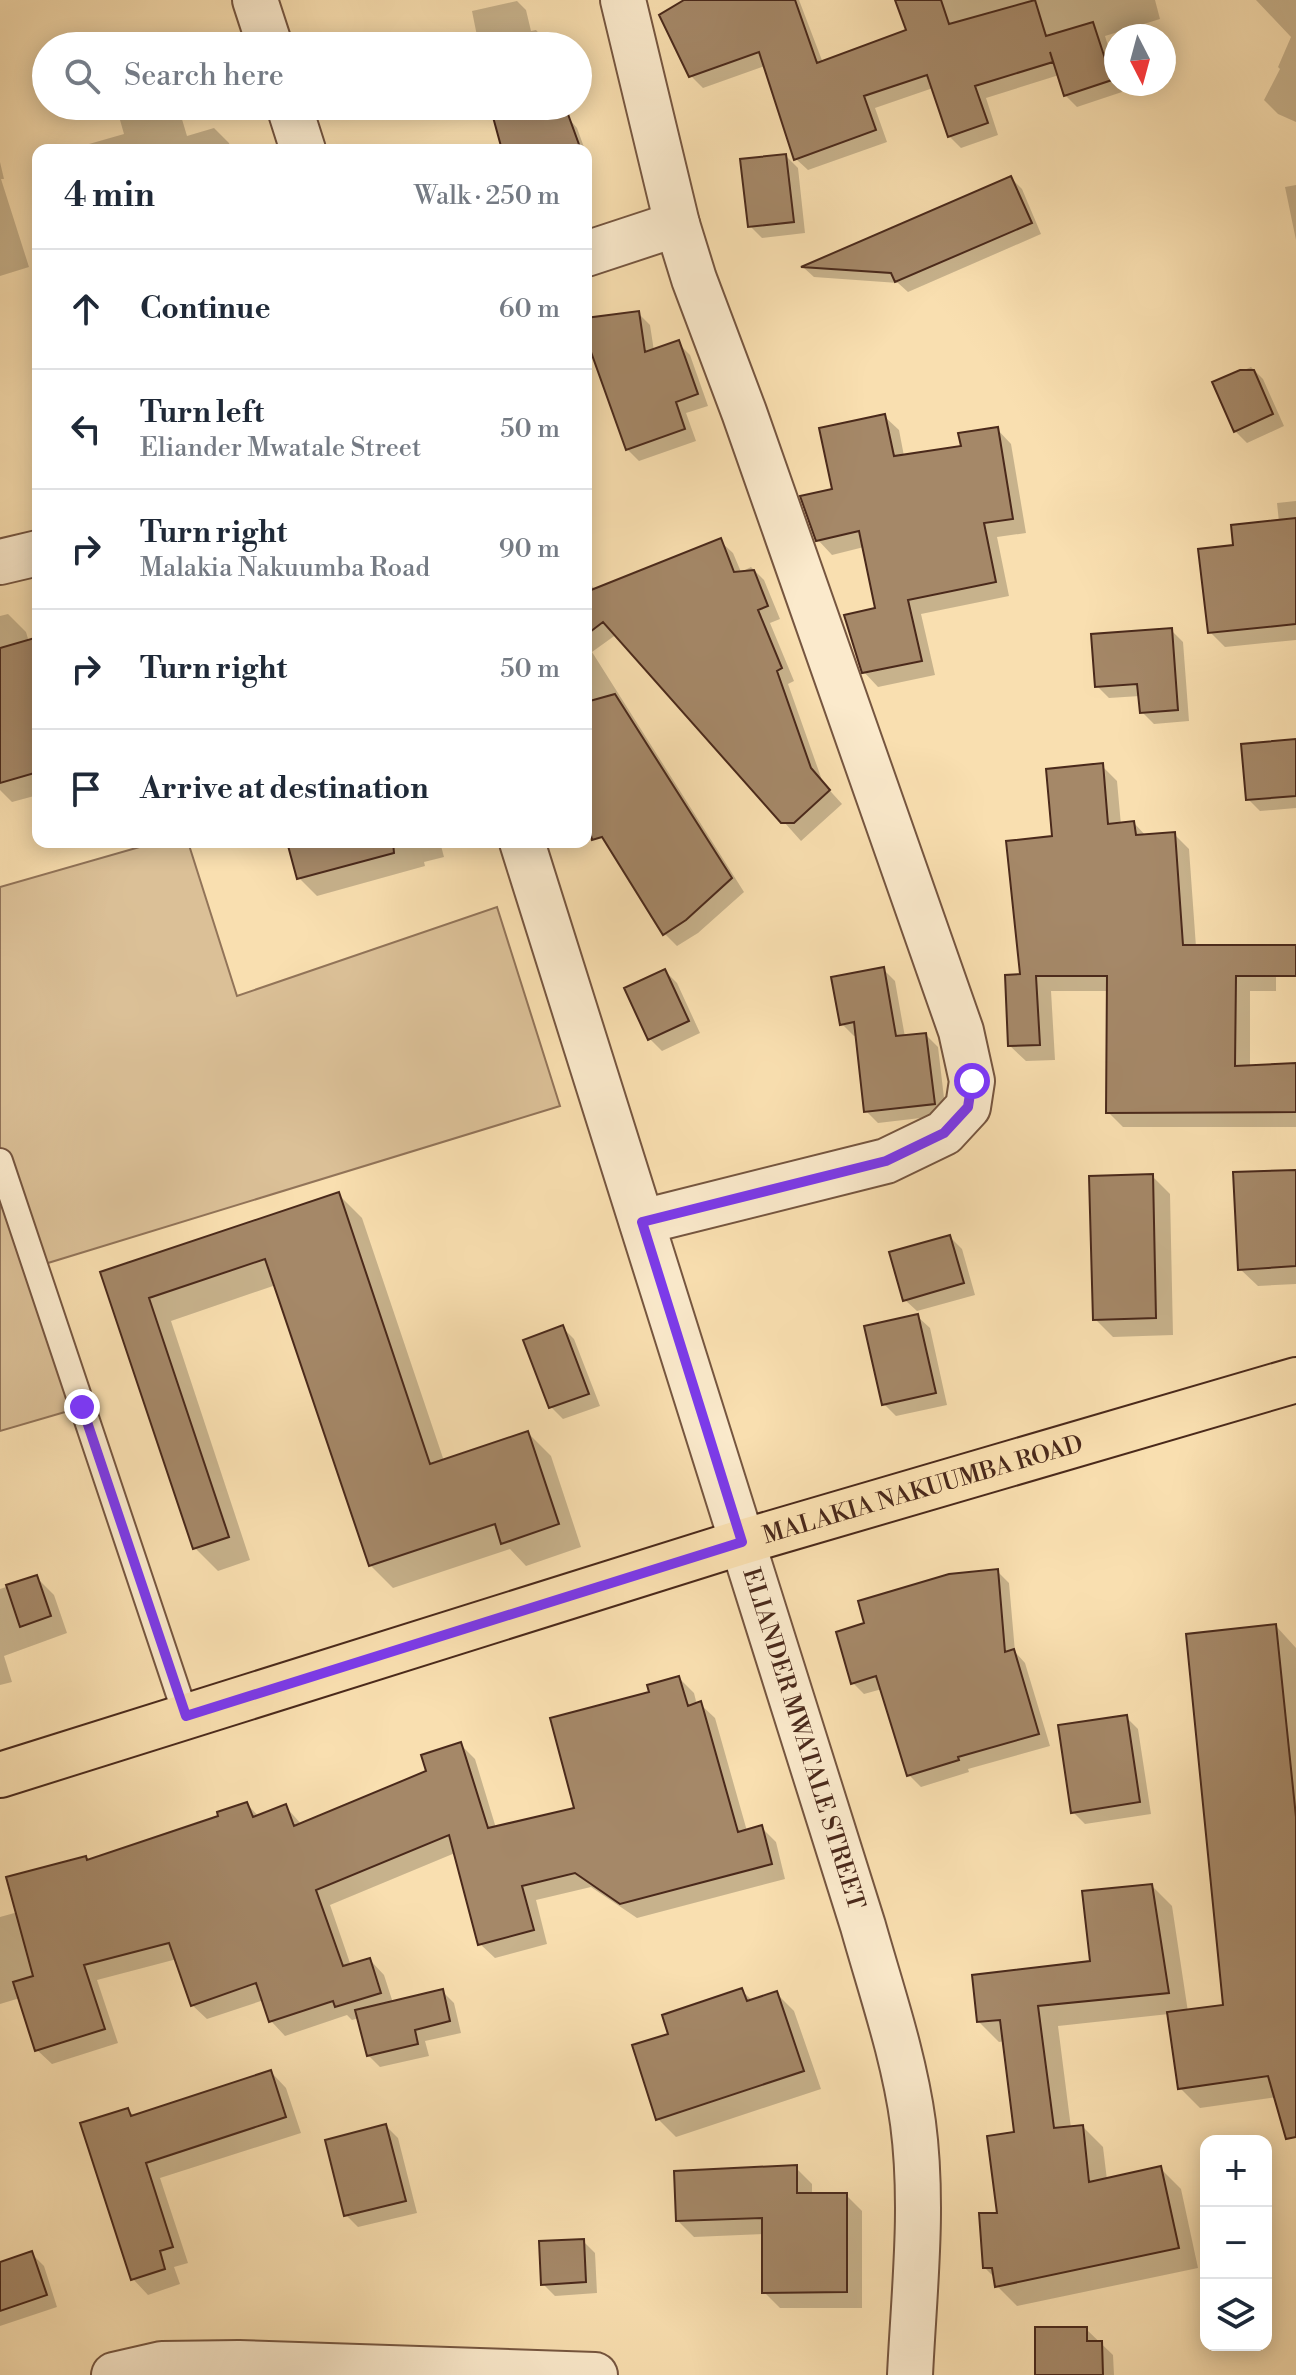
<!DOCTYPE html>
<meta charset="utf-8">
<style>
:root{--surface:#fff;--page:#f2f2f3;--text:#1f2937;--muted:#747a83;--line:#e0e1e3}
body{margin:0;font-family:"Libre Bodoni",serif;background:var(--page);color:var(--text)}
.controls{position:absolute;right:24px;bottom:24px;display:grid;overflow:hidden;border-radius:16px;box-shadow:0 4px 20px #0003}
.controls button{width:72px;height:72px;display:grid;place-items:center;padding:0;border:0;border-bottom:2px solid var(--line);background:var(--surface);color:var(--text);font:40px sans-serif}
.compass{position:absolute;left:1104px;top:24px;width:72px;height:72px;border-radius:50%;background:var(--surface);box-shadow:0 4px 20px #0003;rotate:174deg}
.stop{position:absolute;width:24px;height:24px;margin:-18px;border:6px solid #7c3aed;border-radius:50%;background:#fff}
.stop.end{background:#7c3aed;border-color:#fff;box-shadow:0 2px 8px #0008}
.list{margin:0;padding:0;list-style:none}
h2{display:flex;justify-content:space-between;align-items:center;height:104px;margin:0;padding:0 32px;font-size:34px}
h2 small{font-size:26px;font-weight:400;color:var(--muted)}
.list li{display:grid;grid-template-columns:52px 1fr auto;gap:24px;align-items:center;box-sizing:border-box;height:120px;padding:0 32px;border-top:2px solid var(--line)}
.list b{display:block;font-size:30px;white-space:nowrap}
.list p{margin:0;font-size:26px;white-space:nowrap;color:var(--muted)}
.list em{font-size:26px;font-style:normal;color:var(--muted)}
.icon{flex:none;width:44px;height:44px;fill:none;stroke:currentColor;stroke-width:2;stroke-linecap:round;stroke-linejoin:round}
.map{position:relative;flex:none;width:1296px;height:2375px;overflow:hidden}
.search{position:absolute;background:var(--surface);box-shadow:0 4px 20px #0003;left:32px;top:32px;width:560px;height:88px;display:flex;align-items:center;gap:20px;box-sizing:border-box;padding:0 28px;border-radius:44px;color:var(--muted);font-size:30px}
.panel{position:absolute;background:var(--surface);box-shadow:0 4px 20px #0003;left:32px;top:144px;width:560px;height:704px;border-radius:16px}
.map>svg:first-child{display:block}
.green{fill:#dbc097;stroke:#927459;stroke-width:2}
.shadow{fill:#0003}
.building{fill:#a58868;stroke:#4a291b;stroke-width:2}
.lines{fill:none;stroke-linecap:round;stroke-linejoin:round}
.lane-casing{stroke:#765640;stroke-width:28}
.street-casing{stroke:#765640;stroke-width:48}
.primary-casing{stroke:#4a291b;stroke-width:48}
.lane{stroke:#fbeacc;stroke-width:24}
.street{stroke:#fbeacc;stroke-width:44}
.primary{stroke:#f9dfb0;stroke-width:44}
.route{stroke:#7c3aed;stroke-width:10}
.labels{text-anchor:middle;stroke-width:7;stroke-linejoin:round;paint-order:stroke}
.street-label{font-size:24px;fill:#4a291b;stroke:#fbeacc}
</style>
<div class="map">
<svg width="1296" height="2375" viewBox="0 0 1296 2375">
<rect width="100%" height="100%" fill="#f9dfb0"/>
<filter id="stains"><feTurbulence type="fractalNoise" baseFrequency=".0025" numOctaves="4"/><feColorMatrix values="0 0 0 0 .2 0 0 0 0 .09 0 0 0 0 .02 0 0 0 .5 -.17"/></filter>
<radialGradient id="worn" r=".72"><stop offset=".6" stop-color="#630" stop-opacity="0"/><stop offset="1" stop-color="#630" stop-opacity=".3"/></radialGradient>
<path class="green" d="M157,842H188L237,996L497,907L560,1106L35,1267L82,1407L0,1431V887Z"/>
<path class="shadow" d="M688,0H799L823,63L909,32L897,0H1155L1160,19L1105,36L1116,72V84H1120L1122,92L1077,107L1065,95L1059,75L986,98L998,135L961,148L949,136L933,88L875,108L887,142L808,170L796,159L765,66L703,88L691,76Z
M1256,0H1296V122L1278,114L1264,100L1280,69L1278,67L1291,37Z
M517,1L526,10L531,31L536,30L544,39L546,46H479L472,11Z
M148,40L154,46H128Z
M116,106H178L187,136L214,128L229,143L231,150H68L124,134Z
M492,106H558L577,128L585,150H504Z
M586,152L592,170L586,171Z
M786,156L798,168L805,233L762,238L750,226Z
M0,162L4,179H1L29,267L0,276Z
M1011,178L1022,189L1041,234L908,292L898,283L814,277L804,268Z
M1296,185V240L1285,187Z
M638,313L650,325L654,351L678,343L690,355L708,406L686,413L696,441L639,461L627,449L586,332V320Z
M1251,367L1263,379L1284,426L1247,443L1235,431L1214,383Z
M884,416L899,430L904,456L963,447L997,429L1011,444L1026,533L997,537L1009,596L921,614L935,675L878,687L864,672L877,610L864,547L832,555L818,540L835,490Z
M1296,501V640L1225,647L1210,632L1235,547L1279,522L1277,503Z
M720,541L733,553L741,572L751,567L764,580L780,619L770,623L794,681L788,684L823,783L842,804L801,841L617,634L592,652L744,892L698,933L677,946L664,933L586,765V580L596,590Z
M8,614L26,632L29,642L38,639V795L12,802L0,790V616Z
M1171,630L1183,642L1189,721L1154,724L1142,712L1140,696L1109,698L1097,686Z
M1296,750V808L1260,811L1248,799Z
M1102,766L1117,781L1121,825L1134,823L1146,836L1174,834L1189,849L1196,947L1276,962V991H1250V1068L1296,1065V1127H1123L1108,1112L1109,991H1051L1055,1060L1026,1061L1010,1046L1022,976L1055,838Z
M289,842H440L444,857L424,862L425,866L317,896L299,878Z
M883,969L895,981L905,1037L926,1035L938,1047L946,1115L878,1123L866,1111L858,1035L854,1036L842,1024Z
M665,971L677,983L700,1033L662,1051L650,1039Z
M1296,1172V1284L1258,1286L1240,1269Z
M1152,1176L1170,1194L1173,1335L1113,1337L1095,1319Z
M339,1195L362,1218L444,1461L528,1433L551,1456L581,1547L526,1566L510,1549L393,1588L370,1565L276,1285L171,1321L250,1560L218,1571L195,1548L103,1273Z
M950,1237L962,1249L975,1295L917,1311L905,1300Z
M918,1317L930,1328L947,1405L896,1416L884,1404Z
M562,1327L574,1339L600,1406L563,1419L551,1407L526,1341Z
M997,1571L1009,1583L1015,1652L1025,1663L1050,1746L968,1769L969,1772L921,1787L909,1775L882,1689L864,1694L852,1682Z
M36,1577L54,1595L67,1633L4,1656L12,1682L0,1685V1589Z
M1276,1626L1296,1648V2128L1285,2096L1200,2108L1180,2088L1169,2014L1058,2026L1071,2128L1083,2127L1103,2147L1107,2180L1160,2168L1181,2189L1198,2268L1017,2306L997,2286L996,2279L984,2267L1017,2134L1005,2041L999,2042L979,2022L1092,1963L1152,1886L1172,1906L1188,2012L1225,2007Z
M679,1678L694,1693L697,1705L700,1704L715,1718L747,1831L761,1827L776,1842L785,1879L637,1918L591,1887L536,1900L547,1944L495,1958L480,1944L455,1853L330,1905L351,1966L370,1960L384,1975L393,2003L442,1991L454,2003L461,2033L425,2041L429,2056L380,2067L368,2055L359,2018L352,2020L347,2015L285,2036L271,2021L264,2000L207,2019L192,2005L177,1959L97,1980L118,2043L52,2064L37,2050L20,1998L0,2004V1917L18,1912L86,1858L89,1861L221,1817L247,1804L259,1817L286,1807L302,1825L428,1772L460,1744L475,1759L496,1828L576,1809L652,1693Z
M1126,1717L1138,1729L1151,1814L1085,1824L1073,1812Z
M742,1991L753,2001L776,1993L794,2011L821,2089L676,2137L658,2119L671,2035Z
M271,2072L286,2088L301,2133L160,2178L188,2263L174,2267L180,2284L148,2295L133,2279L128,2110L135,2117Z
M386,2126L398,2138L417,2213L358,2227L346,2215Z
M796,2168L812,2184V2195H846L862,2211V2308H780L764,2292V2234L694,2237L678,2221Z
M583,2241L595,2253L597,2293L555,2296L543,2284Z
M32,2254L44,2266L57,2307L0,2326V2264Z
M1086,2329L1113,2355L1114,2375H1038Z"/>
<path class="building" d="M684,0H795L817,63L906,30L895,0H941L949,24L1035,0L1046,36L1093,22L1112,80L1064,96L1050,52L1053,62L975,86L988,123L948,137L927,75L864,96L876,130L794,160L759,52L689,77L659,15Z
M490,106H565L581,150H502Z
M786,154L794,222L748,227L740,159Z
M1011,176L1032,223L895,282L891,273L801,267Z
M639,311L645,352L679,340L698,394L676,402L685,429L626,450L586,338V318Z
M1240,370H1254L1273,414L1234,432L1212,382Z
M885,414L894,456L961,446L958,433L998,427L1013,519L984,523L996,582L908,600L922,661L862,673L844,615L875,608L859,531L816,541L800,496L832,489L819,428Z
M1296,518V624L1208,633L1198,549L1233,545L1231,525Z
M721,538L734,572L754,570L768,606L758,610L782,668L777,671L811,768L830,790L794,823H781L603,622L586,635V592Z
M1172,628L1178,710L1140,713L1137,684L1095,687L1091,634Z
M38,637V772L0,783V648Z
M615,694L732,878L686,920L663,935L602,837L592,840L586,812V702Z
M1296,739V796L1246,800L1241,744Z
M1103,763L1108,824L1134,821L1136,835L1175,832L1183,945H1296V976H1236L1235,1066L1296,1063V1112L1106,1113L1107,976H1036L1040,1045L1008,1046L1005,975L1020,974L1006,841L1052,836L1046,769Z
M287,842H393L394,853L297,879Z
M884,967L896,1036L926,1033L935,1104L864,1112L854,1022L840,1025L831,977Z
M665,969L689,1021L648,1040L624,988Z
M1296,1170V1266L1238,1270L1233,1172Z
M1153,1174L1156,1318L1093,1320L1089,1176Z
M339,1192L430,1464L528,1431L559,1524L501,1544L495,1524L369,1566L265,1259L149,1298L229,1537L193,1549L100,1272Z
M950,1235L964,1283L903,1301L889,1252Z
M918,1314L936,1393L882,1405L864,1326Z
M563,1325L589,1394L549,1408L523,1340Z
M998,1569L1005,1652L1014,1649L1039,1734L958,1757L959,1760L907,1776L876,1676L851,1684L836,1632L864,1623L858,1601L949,1574Z
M37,1575L51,1616L20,1627L6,1585Z
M1276,1624L1296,1817V2137L1286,2139L1268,2076L1178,2089L1167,2012L1223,2005L1186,1634Z
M679,1676L688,1706L701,1701L738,1832L762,1825L772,1864L620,1904L575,1873L522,1886L534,1930L478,1945L449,1835L316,1890L343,1966L370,1958L381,1993L335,2007L333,2001L269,2022L256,1983L191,2006L169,1943L84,1965L105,2029L35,2051L13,1982L33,1976L6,1877L86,1856L87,1860L218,1816L217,1812L247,1802L253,1817L286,1804L294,1826L426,1771L421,1755L461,1742L488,1828L574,1808L550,1718L649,1692L647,1685Z
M1127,1715L1140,1802L1071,1813L1058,1725Z
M1152,1884L1169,1993L1038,2006L1054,2128L1083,2125L1089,2182L1161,2166L1179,2248L995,2287L992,2268H983L979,2213H997L987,2136L1014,2132L1000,2020L977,2022L972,1975L1090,1961L1082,1891Z
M742,1988L747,2001L777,1991L804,2071L656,2120L632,2045L668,2034L662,2015Z
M443,1989L450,2021L415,2030L418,2044L367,2056L355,2010Z
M271,2070L286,2117L146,2163L173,2247L160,2251L165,2269L131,2280L80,2123L128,2108L131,2116Z
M386,2124L406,2201L344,2216L325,2140Z
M797,2165V2193H847V2292L762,2293V2218L676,2221L674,2171Z
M584,2239L586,2282L541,2285L539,2241Z
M32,2251L47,2295L0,2311V2262Z
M1035,2327H1087V2341H1102L1103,2375H1035Z"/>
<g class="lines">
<defs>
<path id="lane" d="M0,1161L186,1716"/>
<g id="street">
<path d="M255,0L270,46"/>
<path d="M623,0L677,224L694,279L744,412L961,1031L972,1081L968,1107L944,1133L886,1161L642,1222"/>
<path d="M289,106L303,150"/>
<path d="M586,254L677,224"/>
<path d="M0,562L38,553"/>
<path id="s1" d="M522,842L863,1926C881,1990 904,2056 913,2123C924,2206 914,2292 910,2375"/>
<path d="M114,2375L162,2364L239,2363L595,2375"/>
</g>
<g id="primary">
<path id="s2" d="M0,1775L742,1542L1296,1380"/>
</g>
</defs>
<use href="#lane" class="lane-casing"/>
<use href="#street" class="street-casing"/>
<use href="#primary" class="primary-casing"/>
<use href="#lane" class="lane"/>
<use href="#street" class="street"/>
<use href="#primary" class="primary"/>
</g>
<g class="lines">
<path class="route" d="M82,1407L186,1716L742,1542L642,1222L886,1161L944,1133L968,1107L972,1081"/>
</g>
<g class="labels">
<g class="street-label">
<text dy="8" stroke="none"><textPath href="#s2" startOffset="966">MALAKIA NAKUUMBA ROAD</textPath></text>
<text dy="8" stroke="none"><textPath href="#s1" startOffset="940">ELIANDER MWATALE STREET</textPath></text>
</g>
</g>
<rect width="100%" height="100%" filter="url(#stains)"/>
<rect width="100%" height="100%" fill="url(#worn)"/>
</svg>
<div class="controls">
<button>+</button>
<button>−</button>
<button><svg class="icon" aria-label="layers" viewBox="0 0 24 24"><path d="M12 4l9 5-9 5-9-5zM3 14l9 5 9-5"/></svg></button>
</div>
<svg class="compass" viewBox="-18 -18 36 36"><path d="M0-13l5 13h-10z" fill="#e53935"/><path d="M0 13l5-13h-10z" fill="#747a83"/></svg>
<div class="stop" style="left:972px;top:1081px"></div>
<div class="stop end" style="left:82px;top:1407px"></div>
<div class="search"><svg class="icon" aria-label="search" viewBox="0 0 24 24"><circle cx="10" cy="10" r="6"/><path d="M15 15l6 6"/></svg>Search here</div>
<section class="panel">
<h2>4 min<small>Walk · 250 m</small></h2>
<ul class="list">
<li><svg class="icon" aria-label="ahead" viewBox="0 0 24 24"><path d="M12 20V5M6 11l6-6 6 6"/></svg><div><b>Continue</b></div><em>60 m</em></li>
<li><svg class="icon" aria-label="left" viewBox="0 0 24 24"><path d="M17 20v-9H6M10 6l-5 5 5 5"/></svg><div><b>Turn left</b><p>Eliander Mwatale Street</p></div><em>50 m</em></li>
<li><svg class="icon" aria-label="right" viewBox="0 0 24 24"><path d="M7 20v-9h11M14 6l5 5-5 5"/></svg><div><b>Turn right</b><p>Malakia Nakuumba Road</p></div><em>90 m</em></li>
<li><svg class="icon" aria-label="right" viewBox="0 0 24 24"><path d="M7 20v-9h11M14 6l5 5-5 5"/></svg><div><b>Turn right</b></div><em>50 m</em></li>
<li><svg class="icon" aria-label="arrive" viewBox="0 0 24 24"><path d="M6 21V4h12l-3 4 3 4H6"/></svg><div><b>Arrive at destination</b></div></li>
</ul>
</section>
</div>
